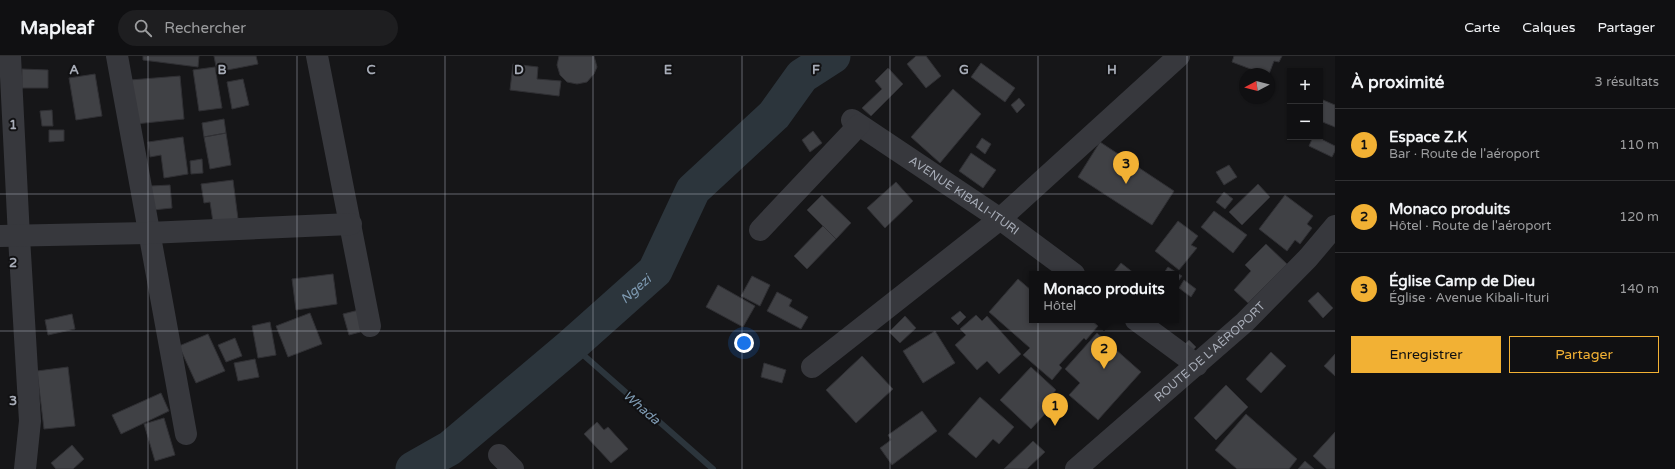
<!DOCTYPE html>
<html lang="fr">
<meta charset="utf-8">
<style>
:root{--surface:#101012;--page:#1e1e20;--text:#f1f3f6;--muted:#9c9d9f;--line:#303032;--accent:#f2b134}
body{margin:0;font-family:"Varela Round",sans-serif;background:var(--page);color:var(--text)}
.controls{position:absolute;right:12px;top:12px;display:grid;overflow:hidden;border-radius:0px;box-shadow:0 1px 3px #0004}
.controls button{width:36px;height:36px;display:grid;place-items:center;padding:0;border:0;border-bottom:1px solid var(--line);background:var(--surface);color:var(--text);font:20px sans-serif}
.compass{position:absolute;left:1239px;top:12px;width:36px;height:36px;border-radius:50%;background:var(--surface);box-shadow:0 1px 3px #0004;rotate:263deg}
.you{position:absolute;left:744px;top:287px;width:14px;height:14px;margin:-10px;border:3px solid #fff;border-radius:50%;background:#1a73e8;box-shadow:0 0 0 6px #1a73e833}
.badge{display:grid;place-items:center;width:26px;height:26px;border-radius:50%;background:var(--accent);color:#111;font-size:13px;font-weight:700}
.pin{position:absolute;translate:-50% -33px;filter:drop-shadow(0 1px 2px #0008)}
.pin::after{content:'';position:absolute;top:21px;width:14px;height:12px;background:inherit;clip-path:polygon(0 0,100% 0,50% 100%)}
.popup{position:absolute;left:1029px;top:215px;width:150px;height:52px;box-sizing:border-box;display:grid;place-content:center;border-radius:0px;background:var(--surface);filter:drop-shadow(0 1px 3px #0005);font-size:13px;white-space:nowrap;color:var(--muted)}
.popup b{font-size:15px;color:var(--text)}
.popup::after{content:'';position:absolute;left:50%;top:100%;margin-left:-8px;border:8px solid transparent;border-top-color:var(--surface)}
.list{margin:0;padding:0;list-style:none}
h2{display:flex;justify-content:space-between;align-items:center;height:52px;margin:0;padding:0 16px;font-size:17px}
h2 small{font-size:13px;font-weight:400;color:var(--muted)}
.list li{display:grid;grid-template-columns:26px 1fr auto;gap:12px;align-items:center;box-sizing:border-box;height:72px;padding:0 16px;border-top:1px solid var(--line)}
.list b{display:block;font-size:15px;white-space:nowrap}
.list p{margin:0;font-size:13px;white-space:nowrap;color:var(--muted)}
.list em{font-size:13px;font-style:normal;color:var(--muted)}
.actions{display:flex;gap:8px;padding:12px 16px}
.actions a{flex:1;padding:9px 0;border:1px solid var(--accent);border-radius:0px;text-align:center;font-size:14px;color:var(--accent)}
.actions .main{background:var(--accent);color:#111}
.icon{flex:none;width:22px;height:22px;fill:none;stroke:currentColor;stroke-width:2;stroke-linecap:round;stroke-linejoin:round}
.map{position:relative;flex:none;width:1335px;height:413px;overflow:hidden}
header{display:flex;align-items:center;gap:24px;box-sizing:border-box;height:56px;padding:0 20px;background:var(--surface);border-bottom:1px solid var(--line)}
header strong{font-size:19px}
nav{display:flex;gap:22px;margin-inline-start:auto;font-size:14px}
.search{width:280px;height:36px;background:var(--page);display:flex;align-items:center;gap:10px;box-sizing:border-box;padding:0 14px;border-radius:22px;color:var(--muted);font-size:15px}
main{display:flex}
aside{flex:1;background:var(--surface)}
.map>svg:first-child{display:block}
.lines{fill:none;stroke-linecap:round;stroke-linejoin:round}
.stream{stroke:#2c353c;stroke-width:6}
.river{stroke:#2c353c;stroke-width:35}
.building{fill:#404145;stroke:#303034}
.minor{stroke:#37383d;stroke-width:22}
.grid{fill:none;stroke:#a8adb8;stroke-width:1;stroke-opacity:0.55}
.labels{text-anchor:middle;stroke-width:4;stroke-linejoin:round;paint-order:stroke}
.street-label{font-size:12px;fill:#a8adb8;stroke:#111113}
.water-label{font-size:13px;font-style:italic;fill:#7f9bb3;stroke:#111113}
.grid-label{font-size:13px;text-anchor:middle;font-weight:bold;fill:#a8adb8;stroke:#111113;stroke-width:4;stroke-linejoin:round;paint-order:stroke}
</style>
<header>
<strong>Mapleaf</strong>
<div class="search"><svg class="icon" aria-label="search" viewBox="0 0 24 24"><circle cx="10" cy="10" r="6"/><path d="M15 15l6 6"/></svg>Rechercher</div>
<nav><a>Carte</a><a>Calques</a><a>Partager</a></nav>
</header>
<main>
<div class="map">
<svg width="1335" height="413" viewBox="0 0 1335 413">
<rect width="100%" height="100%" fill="#161618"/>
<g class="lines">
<path class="stream" d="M572,289L713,413"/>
<path class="river" id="s1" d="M413,413L450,392L572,289L655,215L693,134L774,59L802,20L833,0"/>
</g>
<path class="building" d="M143,0H199L198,11L143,4Z
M214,0H256L258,8L217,16Z
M559,0H594L597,11L594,18L587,26L577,28L567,26L560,19L557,9Z
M916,0H926L941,20L926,32L907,8Z
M1234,0H1282L1279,6L1274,5L1269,18H1264L1232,6Z
M981,7L1015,32L1005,46L971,21Z
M513,8L538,11L537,23L561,25L559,40L510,34Z
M215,11L222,52L199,55L193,14Z
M888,12L903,28L871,60L862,52L882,33L875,25Z
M22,13L48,14V32H22Z
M95,18L102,60L76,64L69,22Z
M180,20L184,63L135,68L130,24Z
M243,23L249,49L232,53L227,26Z
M953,33L981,58L940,107L911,81Z
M1019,42L1025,49L1017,57L1011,49Z
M1323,44L1335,49V71L1320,65V51Z
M52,54L53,70H42L40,55Z
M224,63L226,77L204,81L202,67Z
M49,74H64V85L49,86Z
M813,75L822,87L810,96L802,84Z
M226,77L231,109L210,113L204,81Z
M183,81L188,118L164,122L161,99L150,101L148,86Z
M1313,81H1317L1335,90V95L1332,101L1309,90Z
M982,82L991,88L985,98L976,91Z
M1100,86L1174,135L1152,169L1078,121Z
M971,97L996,114L983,132L959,115Z
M202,103L203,117L191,118L190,105Z
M1229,109L1237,121L1224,129L1216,116Z
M233,124L238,163L213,166L210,146L204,147L201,128Z
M896,126L913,145L885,172L867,152Z
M1258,128L1270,141L1242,169L1229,156Z
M170,129L172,152L153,154L151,130Z
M1224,136L1233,143L1225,153L1216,146Z
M822,139L851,167L836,183L807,154Z
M1285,139L1313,160L1307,168L1312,172L1300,188L1295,184L1287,195L1259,173Z
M1214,155L1247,179L1233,197L1201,171Z
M1178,165L1198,180L1191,189L1197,192L1179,214L1155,195Z
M823,170L836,183L807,213L794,200Z
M1266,188L1287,208L1248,247L1234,234L1251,215L1245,209Z
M1121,207L1135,218H1114L1113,217Z
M1168,211L1182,220L1176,228V218H1163Z
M333,218L337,248L296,254L292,223Z
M752,220L770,229L760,250L741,240Z
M1018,223L1032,235V264H1091L1098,270L1086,284L1084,282L1059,309L1062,312L1052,324L1023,299L1030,292L989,256Z
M1184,224L1196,233L1191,241L1179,232Z
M718,229L755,250L743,271L706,251Z
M777,236L792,244L789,250L808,261L801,273L767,255Z
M1318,236L1333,252L1323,262L1308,245Z
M359,254L364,275L349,279L343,258Z
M960,255L966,261L958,269L951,262Z
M310,257L322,288L288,301L276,270Z
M72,258L75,273L48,279L45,264Z
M976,259L982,265L987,260L1021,298L999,318L987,305L977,314L955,289L966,279L960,273Z
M905,260L916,272L900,287L889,276Z
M270,266L276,299L258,302L252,270Z
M935,275L955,307L923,327L903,295Z
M1097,277L1141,316L1098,364L1069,339L1080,327L1065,313Z
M208,278L225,315L196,327L179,290Z
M235,282L242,300L226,306L218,289Z
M1189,284L1196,291L1188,299L1181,293Z
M1271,296L1286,310L1261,337L1246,323Z
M1335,298V320L1324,310Z
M862,300L893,333L856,367L826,334Z
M255,303L259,321L238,325L234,307Z
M764,307L786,314L782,327L761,321Z
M68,311L75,370L44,373L37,315Z
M1031,311L1056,334L1051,340L1057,345L1031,373L1000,344Z
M1226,329L1248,351L1216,384L1194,362Z
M161,337L169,355L121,378L112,359Z
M980,341L1014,371L999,388L993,383L976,402L948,378Z
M922,355L937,375L892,409L880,392L891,384L888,379Z
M1246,358L1297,403L1289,413H1237L1215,394Z
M164,362L175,399L155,405L144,368Z
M597,366L604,374L608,371L628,393L611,407L584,378Z
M1335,376V413H1327L1313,400Z
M1033,385L1045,396L1027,413H1004Z
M72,389L84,403L73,413H56L51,407Z
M1305,405L1314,413H1298Z"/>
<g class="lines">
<g class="minor">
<path d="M10,0L19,181L30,365L25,413"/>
<path d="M117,0L186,378"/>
<path d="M317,0L370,270"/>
<path id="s2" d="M852,64L1000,163L1074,218"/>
<path d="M760,174L859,69"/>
<path d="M0,180L148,177L351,168"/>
<path d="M1136,264L1197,309"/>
<path d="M812,311L1000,163L1179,0"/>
<path d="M499,399L513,413"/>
<path id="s3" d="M1076,413L1245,266L1308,202L1335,170"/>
</g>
</g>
<path class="grid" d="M148,0V413M297,0V413M445,0V413M593,0V413M742,0V413M890,0V413M1038,0V413M1187,0V413M0,138H1335M0,275H1335"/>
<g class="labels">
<g class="street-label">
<text dy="4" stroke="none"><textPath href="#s2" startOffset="135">AVENUE KIBALI-ITURI</textPath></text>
<text dy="4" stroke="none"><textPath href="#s3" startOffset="178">ROUTE DE L'AÉROPORT</textPath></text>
</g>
<g class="water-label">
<text dy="5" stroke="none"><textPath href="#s1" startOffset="287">Ngezi</textPath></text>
<text transform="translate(642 351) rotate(41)" y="5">Whada</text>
</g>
</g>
<g class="grid-label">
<text x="74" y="18">A</text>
<text x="222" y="18">B</text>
<text x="371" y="18">C</text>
<text x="519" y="18">D</text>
<text x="668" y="18">E</text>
<text x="816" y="18">F</text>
<text x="964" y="18">G</text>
<text x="1112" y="18">H</text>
<text x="13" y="73">1</text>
<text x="13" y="211">2</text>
<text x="13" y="349">3</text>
</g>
</svg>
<div class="controls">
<button>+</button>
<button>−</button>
</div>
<svg class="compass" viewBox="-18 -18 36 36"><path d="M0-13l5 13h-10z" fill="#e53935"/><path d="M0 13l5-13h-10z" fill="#9c9d9f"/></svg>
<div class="you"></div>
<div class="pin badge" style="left:1055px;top:370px">1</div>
<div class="pin badge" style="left:1104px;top:313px">2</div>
<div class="popup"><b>Monaco produits</b>Hôtel</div>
<div class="pin badge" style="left:1126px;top:128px">3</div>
</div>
<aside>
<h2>À proximité<small>3 résultats</small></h2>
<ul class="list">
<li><span class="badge">1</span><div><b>Espace Z.K</b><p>Bar · Route de l'aéroport</p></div><em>110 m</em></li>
<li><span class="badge">2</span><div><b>Monaco produits</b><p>Hôtel · Route de l'aéroport</p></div><em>120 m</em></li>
<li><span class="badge">3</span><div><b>Église Camp de Dieu</b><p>Église · Avenue Kibali-Ituri</p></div><em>140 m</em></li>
</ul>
<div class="actions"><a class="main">Enregistrer</a><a>Partager</a></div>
</aside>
</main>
